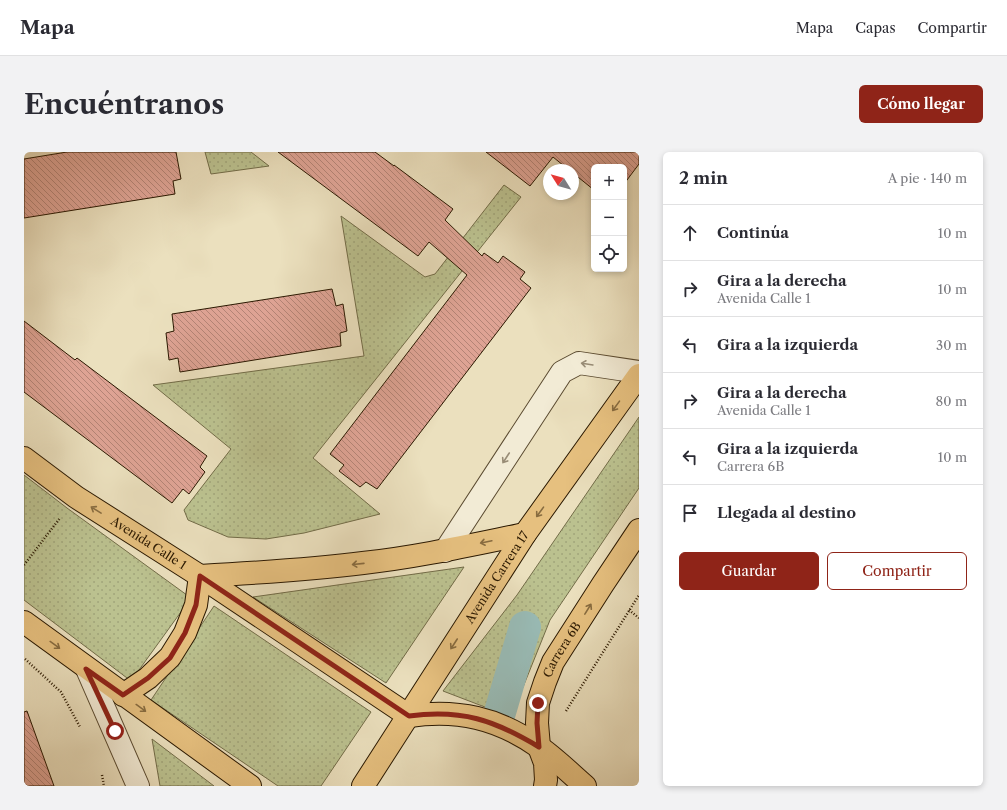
<!DOCTYPE html>
<html lang="es">
<meta charset="utf-8">
<style>
:root{--surface:#fff;--page:#f2f2f3;--text:#2b2b33;--muted:#7c7c81;--line:#e1e1e2;--accent:#8f2418}
body{margin:0;font-family:"Libre Caslon Text",serif;background:var(--page);color:var(--text)}
.controls{position:absolute;right:12px;top:12px;display:grid;overflow:hidden;border-radius:6px;box-shadow:0 2px 6px #0003}
.controls button{width:36px;height:36px;display:grid;place-items:center;padding:0;border:0;border-bottom:1px solid var(--line);background:var(--surface);color:var(--text);font:20px sans-serif}
.compass{position:absolute;left:519px;top:12px;width:36px;height:36px;border-radius:50%;background:var(--surface);box-shadow:0 2px 6px #0003;rotate:307deg}
.stop{position:absolute;width:12px;height:12px;margin:-9px;border:3px solid #8f2418;border-radius:50%;background:#fff}
.stop.end{background:#8f2418;border-color:#fff;box-shadow:0 1px 4px #0008}
.list{margin:0;padding:0;list-style:none}
h2{display:flex;justify-content:space-between;align-items:center;height:52px;margin:0;padding:0 16px;font-size:17px}
h2 small{font-size:13px;font-weight:400;color:var(--muted)}
.list li{display:grid;grid-template-columns:26px 1fr auto;gap:12px;align-items:center;box-sizing:border-box;height:56px;padding:0 16px;border-top:1px solid var(--line)}
.list b{display:block;font-size:15px;white-space:nowrap}
.list p{margin:0;font-size:13px;white-space:nowrap;color:var(--muted)}
.list em{font-size:13px;font-style:normal;color:var(--muted)}
.actions{display:flex;gap:8px;padding:12px 16px}
.actions a{flex:1;padding:9px 0;border:1px solid var(--accent);border-radius:6px;text-align:center;font-size:14px;color:var(--accent)}
.actions .main{background:var(--accent);color:#fff}
.icon{flex:none;width:22px;height:22px;fill:none;stroke:currentColor;stroke-width:2;stroke-linecap:round;stroke-linejoin:round}
.map{position:relative;flex:none;width:615px;height:634px;overflow:hidden;border-radius:6px}
header{display:flex;align-items:center;gap:24px;box-sizing:border-box;height:56px;padding:0 20px;background:var(--surface);border-bottom:1px solid var(--line)}
header strong{font-size:19px}
nav{display:flex;gap:22px;margin-inline-start:auto;font-size:14px}
.intro{display:flex;align-items:center;justify-content:space-between;box-sizing:border-box;height:96px;padding:0 24px}
h1{margin:0;font-size:28px}
.button{padding:10px 18px;border-radius:6px;background:var(--accent);color:#fff;font-size:14px;font-weight:700}
main{display:flex;gap:24px;padding:0 24px}
aside{flex:1;background:var(--surface);border-radius:6px;box-shadow:0 2px 6px #0003}
.map>svg:first-child{display:block}
.grass{fill:url(#grass-dots);stroke:#726c48}
.lines{fill:none;stroke-linecap:round;stroke-linejoin:round}
.canal{stroke:#99bcb7;stroke-width:32}
.building{fill:url(#building-back-hatch);stroke:#2a1801}
.minor-casing{stroke:#5a4a30;stroke-width:24}
.major-casing{stroke:#2a1801;stroke-width:24}
.path{stroke:#2a1801;stroke-width:2.5;stroke-dasharray:1 2;stroke-linecap:butt}
.minor{stroke:#f2ebd5;stroke-width:22}
.major{stroke:#e6c07f;stroke-width:22}
.oneway{stroke:#988c76}
.oneway2{stroke:#886c40}
.route{stroke:#8f2418;stroke-width:5}
.labels{text-anchor:middle;stroke-width:4;stroke-linejoin:round;paint-order:stroke}
.street-label{font-size:12px;fill:#2a1801;stroke:#f2ebd5}
</style>
<header>
<strong>Mapa</strong>
<nav><a>Mapa</a><a>Capas</a><a>Compartir</a></nav>
</header>
<div class="intro"><h1>Encuéntranos</h1><a class="button">Cómo llegar</a></div>
<main>
<div class="map">
<svg width="615" height="634" viewBox="0 0 615 634">
<defs>
<pattern id="grass-dots" width="8" height="8" patternUnits="userSpaceOnUse"><rect width="8" height="8" fill="#bbc18f"/><path d="M2 2h.1M6 6h.1" fill="none" stroke="#a1a57a" stroke-width="1.8" stroke-linecap="round"/></pattern>
<pattern id="building-back-hatch" width="6" height="6" patternUnits="userSpaceOnUse"><rect width="6" height="6" fill="#dea394"/><path d="M-1 5l2 2M0 0l6 6M5-1l2 2" fill="none" stroke="#b48476"/></pattern>
</defs>
<rect width="100%" height="100%" fill="#ebe0be"/>
<filter id="stains"><feTurbulence type="fractalNoise" baseFrequency=".005" numOctaves="4"/><feColorMatrix values="0 0 0 0 .2 0 0 0 0 .09 0 0 0 0 .02 0 0 0 .5 -.17"/></filter>
<radialGradient id="worn" r=".72"><stop offset=".6" stop-color="#630" stop-opacity="0"/><stop offset="1" stop-color="#630" stop-opacity=".3"/></radialGradient>
<path class="grass" d="M181,0H227L245,14L187,22Z
M480,33L497,45L289,306L356,362L280,381L242,387L204,385L164,368L160,358L207,297L129,233L340,204L317,64L401,125L411,122Z
M615,265V336L526,468L487,565L419,539L493,443Z
M0,323L43,356L167,446L107,529L0,448Z
M440,415L362,531L229,445Z
M190,454L347,560L297,634H254L127,548Z
M128,587L190,634H136Z"/>
<g class="lines">
<path class="canal" d="M474,567L501,475"/>
</g>
<path class="building" d="M43,0H152L157,27L149,29L151,42L0,66V7Z
M254,0H351L370,14V13L429,57L421,68L458,104L460,101L474,111L479,104L501,120L496,127L507,136L353,337L342,330L336,335L315,319L320,313L306,302L443,123L405,90L394,104Z
M462,0H615V12L600,32V15H570V38L549,21V18H545L529,5L506,34Z
M308,137L312,154L319,152L323,179L316,181L317,194L156,220L154,206L145,208L142,181L150,179L148,162Z
M0,169L51,208L53,206L183,304L176,315L181,320L165,342L159,337L148,351L0,240Z
M3,559L30,634H0V560Z"/>
<g class="lines">
<defs>
<path id="minor" d="M421,399L538,220L555,211L615,220
M63,517L114,634"/>
<g id="major">
<path id="s1" d="M0,306L52,345L176,424L385,564C434,557 474,566 515,595C531,606 546,621 561,634"/>
<path d="M0,470L226,634"/>
<path d="M99,543L124,526L146,505L161,481L172,453L176,424C231,421 285,418 339,411C394,405 447,393 501,382"/>
<path id="s2" d="M339,634L501,382L615,223"/>
<path id="s3" d="M521,634L522,628L521,611L515,595L513,571L514,551L521,530L529,510L579,432L615,378"/>
</g>
</defs>
<use href="#minor" class="minor-casing"/>
<use href="#major" class="major-casing"/>
<path class="path" d="M0,413L36,366
M605,458L615,466
M1,507L37,540L56,575
M542,559L615,443
M78,623L80,634"/>
<use href="#minor" class="minor"/>
<use href="#major" class="major"/>
</g>
<defs><path id="oneway-shaft" d="M-6 0H5M1.5-3L5.5 0L1.5 3" fill="none" stroke-width="1.6" stroke-linecap="round" stroke-linejoin="round"/></defs>
<g class="oneway">
<use href="#oneway-shaft" transform="translate(563 212) rotate(-171)"/>
<use href="#oneway-shaft" transform="translate(482 306) rotate(123)"/>
</g>
<g class="oneway2">
<use href="#oneway-shaft" transform="translate(592 254) rotate(126)"/>
<use href="#oneway-shaft" transform="translate(72 358) rotate(-148)"/>
<use href="#oneway-shaft" transform="translate(516 360) rotate(126)"/>
<use href="#oneway-shaft" transform="translate(462 390) rotate(168)"/>
<use href="#oneway-shaft" transform="translate(334 412) rotate(174)"/>
<use href="#oneway-shaft" transform="translate(564 457) rotate(-58)"/>
<use href="#oneway-shaft" transform="translate(430 492) rotate(123)"/>
<use href="#oneway-shaft" transform="translate(31 493) rotate(36)"/>
<use href="#oneway-shaft" transform="translate(117 556) rotate(36)"/>
</g>
<g class="lines">
<path class="route" d="M91,579L62,517L99,543L124,526L146,506L161,481L172,453L176,424L385,564C438,557 470,568 515,595L513,571L514,551"/>
</g>
<g class="labels">
<g class="street-label">
<text dy="4" stroke="none"><textPath href="#s1" startOffset="151">Avenida Calle 1</textPath></text>
<text dy="4" stroke="none"><textPath href="#s2" startOffset="248">Avenida Carrera 17</textPath></text>
<text dy="4" stroke="none"><textPath href="#s3" startOffset="143">Carrera 6B</textPath></text>
</g>
</g>
<rect width="100%" height="100%" filter="url(#stains)"/>
<rect width="100%" height="100%" fill="url(#worn)"/>
</svg>
<div class="controls">
<button>+</button>
<button>−</button>
<button><svg class="icon" aria-label="locate" viewBox="0 0 24 24"><circle cx="12" cy="12" r="6"/><path d="M12 2v4M12 18v4M2 12h4M18 12h4"/></svg></button>
</div>
<svg class="compass" viewBox="-18 -18 36 36"><path d="M0-13l5 13h-10z" fill="#e53935"/><path d="M0 13l5-13h-10z" fill="#7c7c81"/></svg>
<div class="stop" style="left:91px;top:579px"></div>
<div class="stop end" style="left:514px;top:551px"></div>
</div>
<aside>
<h2>2 min<small>A pie · 140 m</small></h2>
<ul class="list">
<li><svg class="icon" aria-label="ahead" viewBox="0 0 24 24"><path d="M12 20V5M6 11l6-6 6 6"/></svg><div><b>Continúa</b></div><em>10 m</em></li>
<li><svg class="icon" aria-label="right" viewBox="0 0 24 24"><path d="M7 20v-9h11M14 6l5 5-5 5"/></svg><div><b>Gira a la derecha</b><p>Avenida Calle 1</p></div><em>10 m</em></li>
<li><svg class="icon" aria-label="left" viewBox="0 0 24 24"><path d="M17 20v-9H6M10 6l-5 5 5 5"/></svg><div><b>Gira a la izquierda</b></div><em>30 m</em></li>
<li><svg class="icon" aria-label="right" viewBox="0 0 24 24"><path d="M7 20v-9h11M14 6l5 5-5 5"/></svg><div><b>Gira a la derecha</b><p>Avenida Calle 1</p></div><em>80 m</em></li>
<li><svg class="icon" aria-label="left" viewBox="0 0 24 24"><path d="M17 20v-9H6M10 6l-5 5 5 5"/></svg><div><b>Gira a la izquierda</b><p>Carrera 6B</p></div><em>10 m</em></li>
<li><svg class="icon" aria-label="arrive" viewBox="0 0 24 24"><path d="M6 21V4h12l-3 4 3 4H6"/></svg><div><b>Llegada al destino</b></div></li>
</ul>
<div class="actions"><a class="main">Guardar</a><a>Compartir</a></div>
</aside>
</main>
